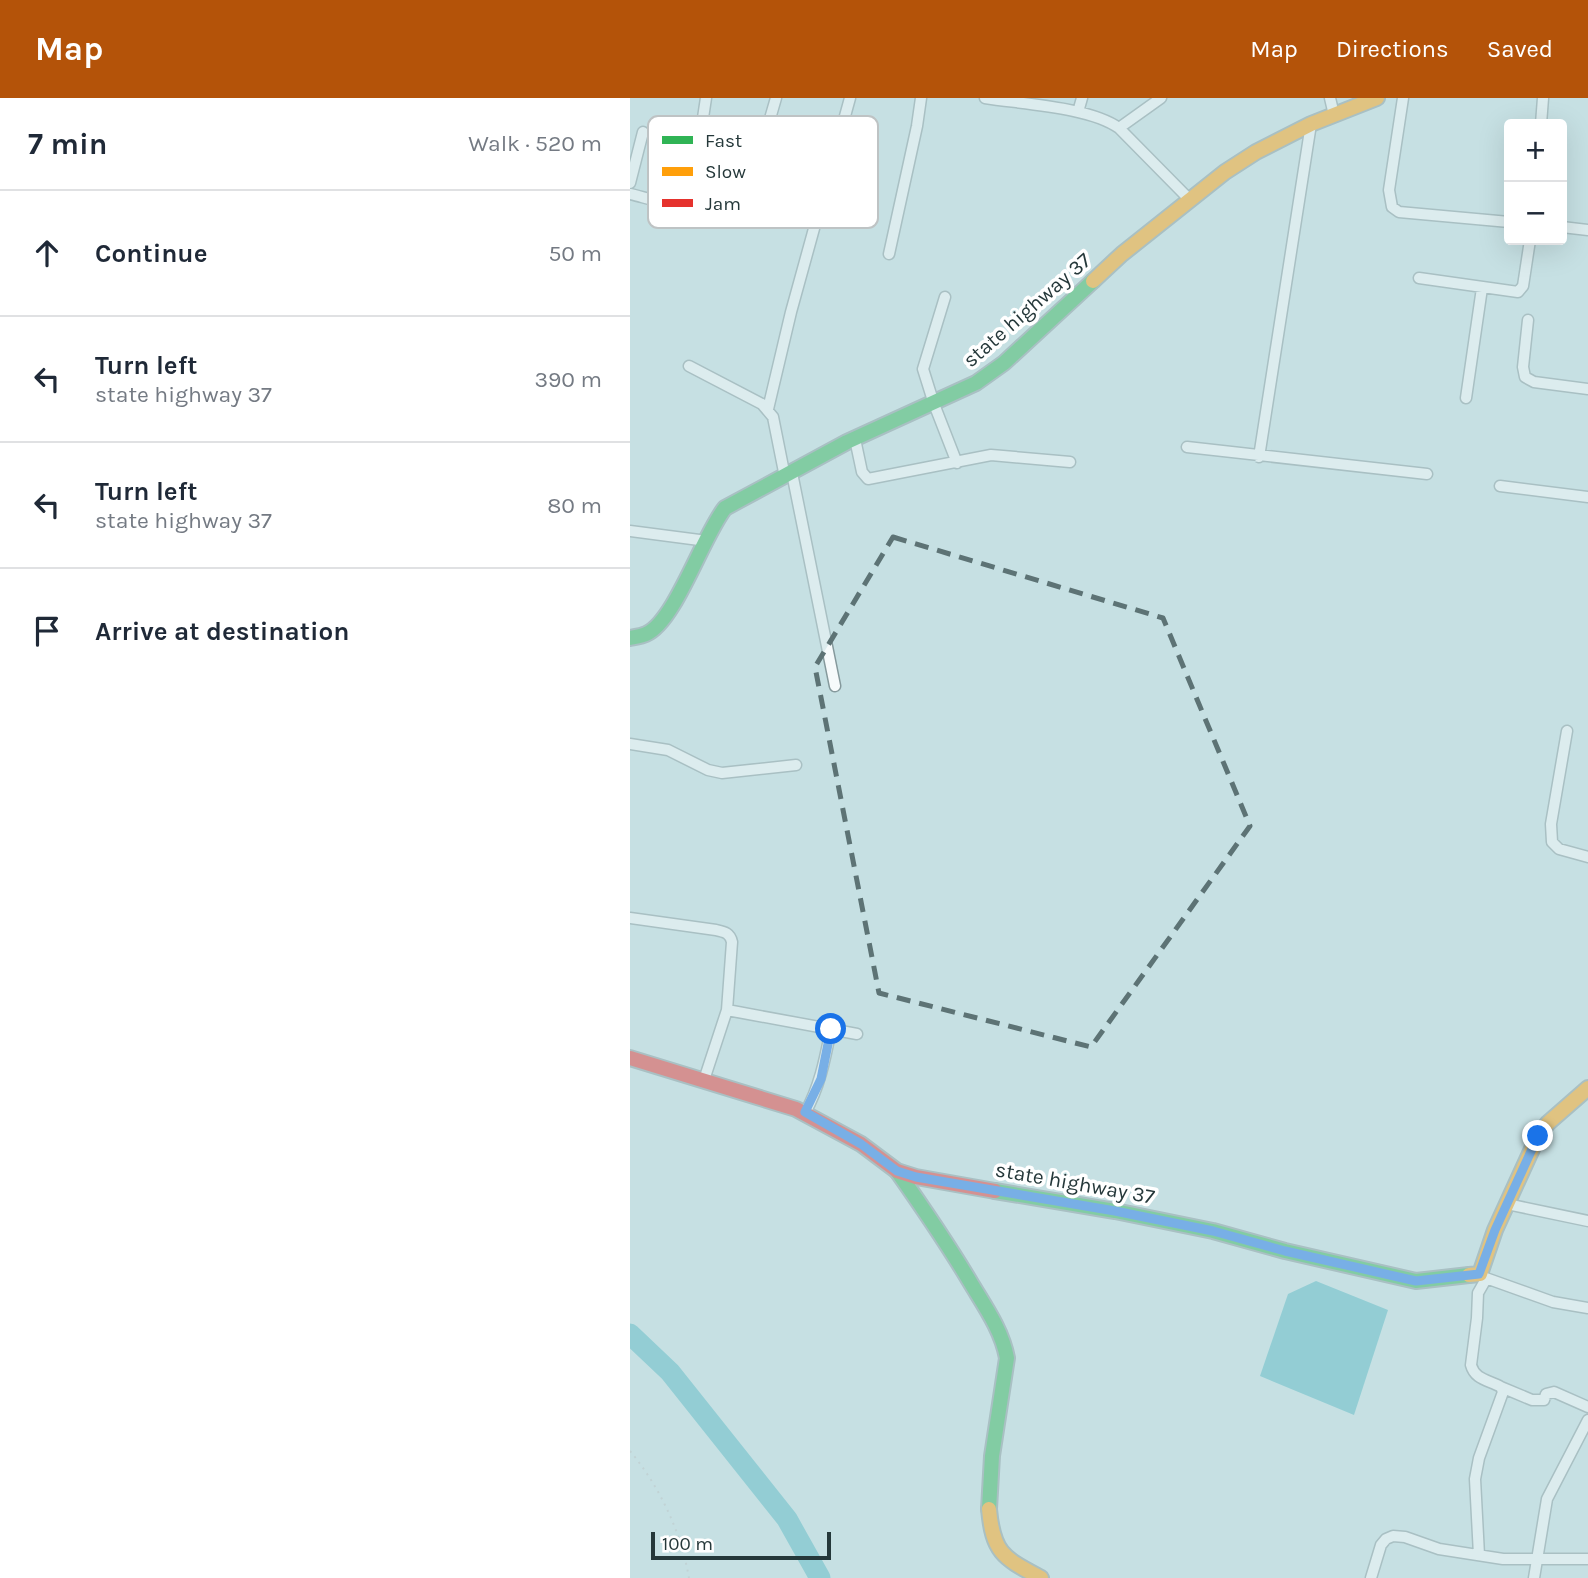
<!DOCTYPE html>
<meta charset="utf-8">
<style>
:root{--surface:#fff;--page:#f6f6f7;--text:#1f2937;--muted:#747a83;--line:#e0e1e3;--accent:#b45309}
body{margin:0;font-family:Karla,sans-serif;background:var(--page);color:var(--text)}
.controls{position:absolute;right:21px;top:21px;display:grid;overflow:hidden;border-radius:7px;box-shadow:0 7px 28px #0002}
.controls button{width:63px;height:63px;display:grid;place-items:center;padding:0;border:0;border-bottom:2px solid var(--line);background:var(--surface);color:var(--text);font:35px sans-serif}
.scale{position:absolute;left:21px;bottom:18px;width:180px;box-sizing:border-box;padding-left:7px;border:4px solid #25383a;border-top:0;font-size:19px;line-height:24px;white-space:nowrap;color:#25383a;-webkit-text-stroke:5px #fff;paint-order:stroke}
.stop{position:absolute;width:21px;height:21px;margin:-16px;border:5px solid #1a73e8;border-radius:50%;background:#fff}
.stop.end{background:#1a73e8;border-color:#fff;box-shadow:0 2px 7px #0008}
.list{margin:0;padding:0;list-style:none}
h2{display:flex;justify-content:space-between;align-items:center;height:91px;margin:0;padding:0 28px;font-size:30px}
h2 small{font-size:23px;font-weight:400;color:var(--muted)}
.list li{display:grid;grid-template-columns:46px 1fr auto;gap:21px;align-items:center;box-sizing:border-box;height:126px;padding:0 28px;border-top:2px solid var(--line)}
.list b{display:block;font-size:26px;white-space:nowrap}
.list p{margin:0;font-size:23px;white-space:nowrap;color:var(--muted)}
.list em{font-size:23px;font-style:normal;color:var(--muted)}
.icon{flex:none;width:38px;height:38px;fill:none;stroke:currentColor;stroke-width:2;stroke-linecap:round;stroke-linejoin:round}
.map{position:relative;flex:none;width:958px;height:1480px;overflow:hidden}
header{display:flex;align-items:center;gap:42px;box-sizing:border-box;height:98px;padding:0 35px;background:var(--accent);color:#fff}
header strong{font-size:33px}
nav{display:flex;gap:38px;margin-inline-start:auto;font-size:24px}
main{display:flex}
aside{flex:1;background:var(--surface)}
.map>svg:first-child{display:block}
.water{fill:#55b7c1}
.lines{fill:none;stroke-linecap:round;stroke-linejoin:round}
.river{stroke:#55b7c1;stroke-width:21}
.street-casing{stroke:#85999c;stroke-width:13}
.fast-casing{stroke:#85999c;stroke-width:18}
.slow-casing{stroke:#85999c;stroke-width:18}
.jam-casing{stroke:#85999c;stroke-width:18}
.path{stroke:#bac3c3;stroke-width:2;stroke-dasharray:2 5;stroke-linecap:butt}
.street{stroke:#f6fafb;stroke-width:10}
.fast{stroke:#30b455;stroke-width:14}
.slow{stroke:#ff9f0a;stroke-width:14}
.jam{stroke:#e5322d;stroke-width:14}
.route{stroke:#1a73e8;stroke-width:9}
.marked{fill:none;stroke:#5d7375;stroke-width:5;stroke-dasharray:14 9;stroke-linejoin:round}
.labels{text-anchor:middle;stroke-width:7;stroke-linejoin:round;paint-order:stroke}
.street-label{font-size:21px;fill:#25383a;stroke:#fff}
.key{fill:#fff;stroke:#bec3c4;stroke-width:2}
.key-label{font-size:19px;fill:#25383a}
</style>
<header>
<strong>Map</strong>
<nav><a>Map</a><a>Directions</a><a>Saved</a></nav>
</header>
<main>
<aside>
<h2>7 min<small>Walk · 520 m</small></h2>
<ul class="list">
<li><svg class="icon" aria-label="ahead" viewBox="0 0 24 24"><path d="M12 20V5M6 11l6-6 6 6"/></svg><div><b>Continue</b></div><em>50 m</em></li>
<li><svg class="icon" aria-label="left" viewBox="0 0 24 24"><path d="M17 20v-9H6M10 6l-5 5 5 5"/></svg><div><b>Turn left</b><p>state highway 37</p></div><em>390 m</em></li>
<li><svg class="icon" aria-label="left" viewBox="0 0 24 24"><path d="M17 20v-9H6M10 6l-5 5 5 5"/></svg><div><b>Turn left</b><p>state highway 37</p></div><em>80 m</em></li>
<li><svg class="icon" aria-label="arrive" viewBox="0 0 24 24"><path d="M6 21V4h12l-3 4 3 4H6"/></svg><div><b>Arrive at destination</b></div></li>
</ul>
</aside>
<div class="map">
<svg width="958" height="1480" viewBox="0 0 958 1480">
<rect width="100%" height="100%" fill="#c6e0e3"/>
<path class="water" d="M686,1183L758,1212L724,1317L630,1278L658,1196Z"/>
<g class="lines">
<path class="river" d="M0,1236L40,1274L157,1421L190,1480"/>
<defs>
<path id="street" d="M355,0C392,6 460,9 489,30L559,101
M700,0L704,17
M773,0L759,92L762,109L769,114L879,124
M448,14L452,0
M911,26L913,0
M489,30L531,0
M137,31L146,0
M0,85L13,34
M0,96C19,100 45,112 61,99L76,0
M932,129L958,132
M259,156L287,28L291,0
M789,180L888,194L893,188L900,142
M315,199L293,271L304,306L327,365
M898,222L893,269L895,279L904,284L958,291
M59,268L132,306L143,319L155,379
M836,300L852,190
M138,311L161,214L220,0
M225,341L232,374L238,381L361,357L440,364
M557,349L797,376
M629,359L681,26
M162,375L205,588
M870,388L958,399
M0,433L77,443
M937,633L921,726L922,744L929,751L958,759
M0,646L38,652L78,672L92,675L166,667
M0,820L86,832C95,834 100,835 102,844L97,912L74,982
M97,912L227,936
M175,1015C190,988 195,961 201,931
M877,1106L958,1123
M853,1179L923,1204L958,1210
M871,1289L902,1302H914L916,1296L924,1294L958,1309
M849,1457L845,1381L849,1360L873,1294L871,1289C859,1282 845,1282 841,1267L847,1220L848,1195L856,1181
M741,1480L751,1447L756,1441L763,1438L775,1439L809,1451L873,1461H958
M904,1480L917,1401L958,1322"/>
<path id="fast" d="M0,540C5,539 12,538 16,536C45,524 73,437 95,410L217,344L346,285L374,265L463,183
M267,1073C293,1110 319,1148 342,1187C356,1210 372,1233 377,1260L362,1358L359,1411
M365,1093L485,1113L583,1133L655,1153L786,1183L839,1177"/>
<path id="slow" d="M463,183L492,156L595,74L626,54L681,26L747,0
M839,1177L850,1176L865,1132L908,1038L918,1025L958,990
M359,1411C363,1456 374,1460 411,1480"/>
<path id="jam" d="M0,960L166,1011L231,1046L267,1073L286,1079L365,1093"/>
</defs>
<use href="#street" class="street-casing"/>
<use href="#fast" class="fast-casing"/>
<use href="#slow" class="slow-casing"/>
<use href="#jam" class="jam-casing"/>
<path class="path" d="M0,1353C30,1389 51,1434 59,1480"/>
<use href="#street" class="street"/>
<use href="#fast" class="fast"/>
<use href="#slow" class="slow"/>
<use href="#jam" class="jam"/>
</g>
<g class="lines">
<path class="route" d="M201,931L191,981L175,1014L231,1046L267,1073L286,1079L485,1113L583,1133L655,1153L786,1183L849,1176L865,1132L908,1038"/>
</g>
<path d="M0 0H958V1480H0ZM263,439L533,520L620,728L461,949L249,895L185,569Z" fill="#c6e0e3" fill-opacity=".55" fill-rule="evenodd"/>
<path class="marked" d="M263,439L533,520L620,728L461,949L249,895L185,569Z"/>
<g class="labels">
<g class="street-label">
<text transform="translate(397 212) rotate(-41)" y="7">state highway 37</text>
<text transform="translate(445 1085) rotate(10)" y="7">state highway 37</text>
</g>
</g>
<rect x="18" y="18" width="230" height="112" rx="10" class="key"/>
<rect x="32" y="38" width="31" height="8" fill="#30b455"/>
<rect x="32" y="69" width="31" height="9" fill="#ff9f0a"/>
<rect x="32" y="101" width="31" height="8" fill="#e5322d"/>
<g class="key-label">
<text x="75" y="49">Fast</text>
<text x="75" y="80">Slow</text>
<text x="75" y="112">Jam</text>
</g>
</svg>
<div class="controls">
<button>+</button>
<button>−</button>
</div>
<div class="scale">100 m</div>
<div class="stop" style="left:201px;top:931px"></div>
<div class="stop end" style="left:908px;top:1038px"></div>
</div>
</main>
